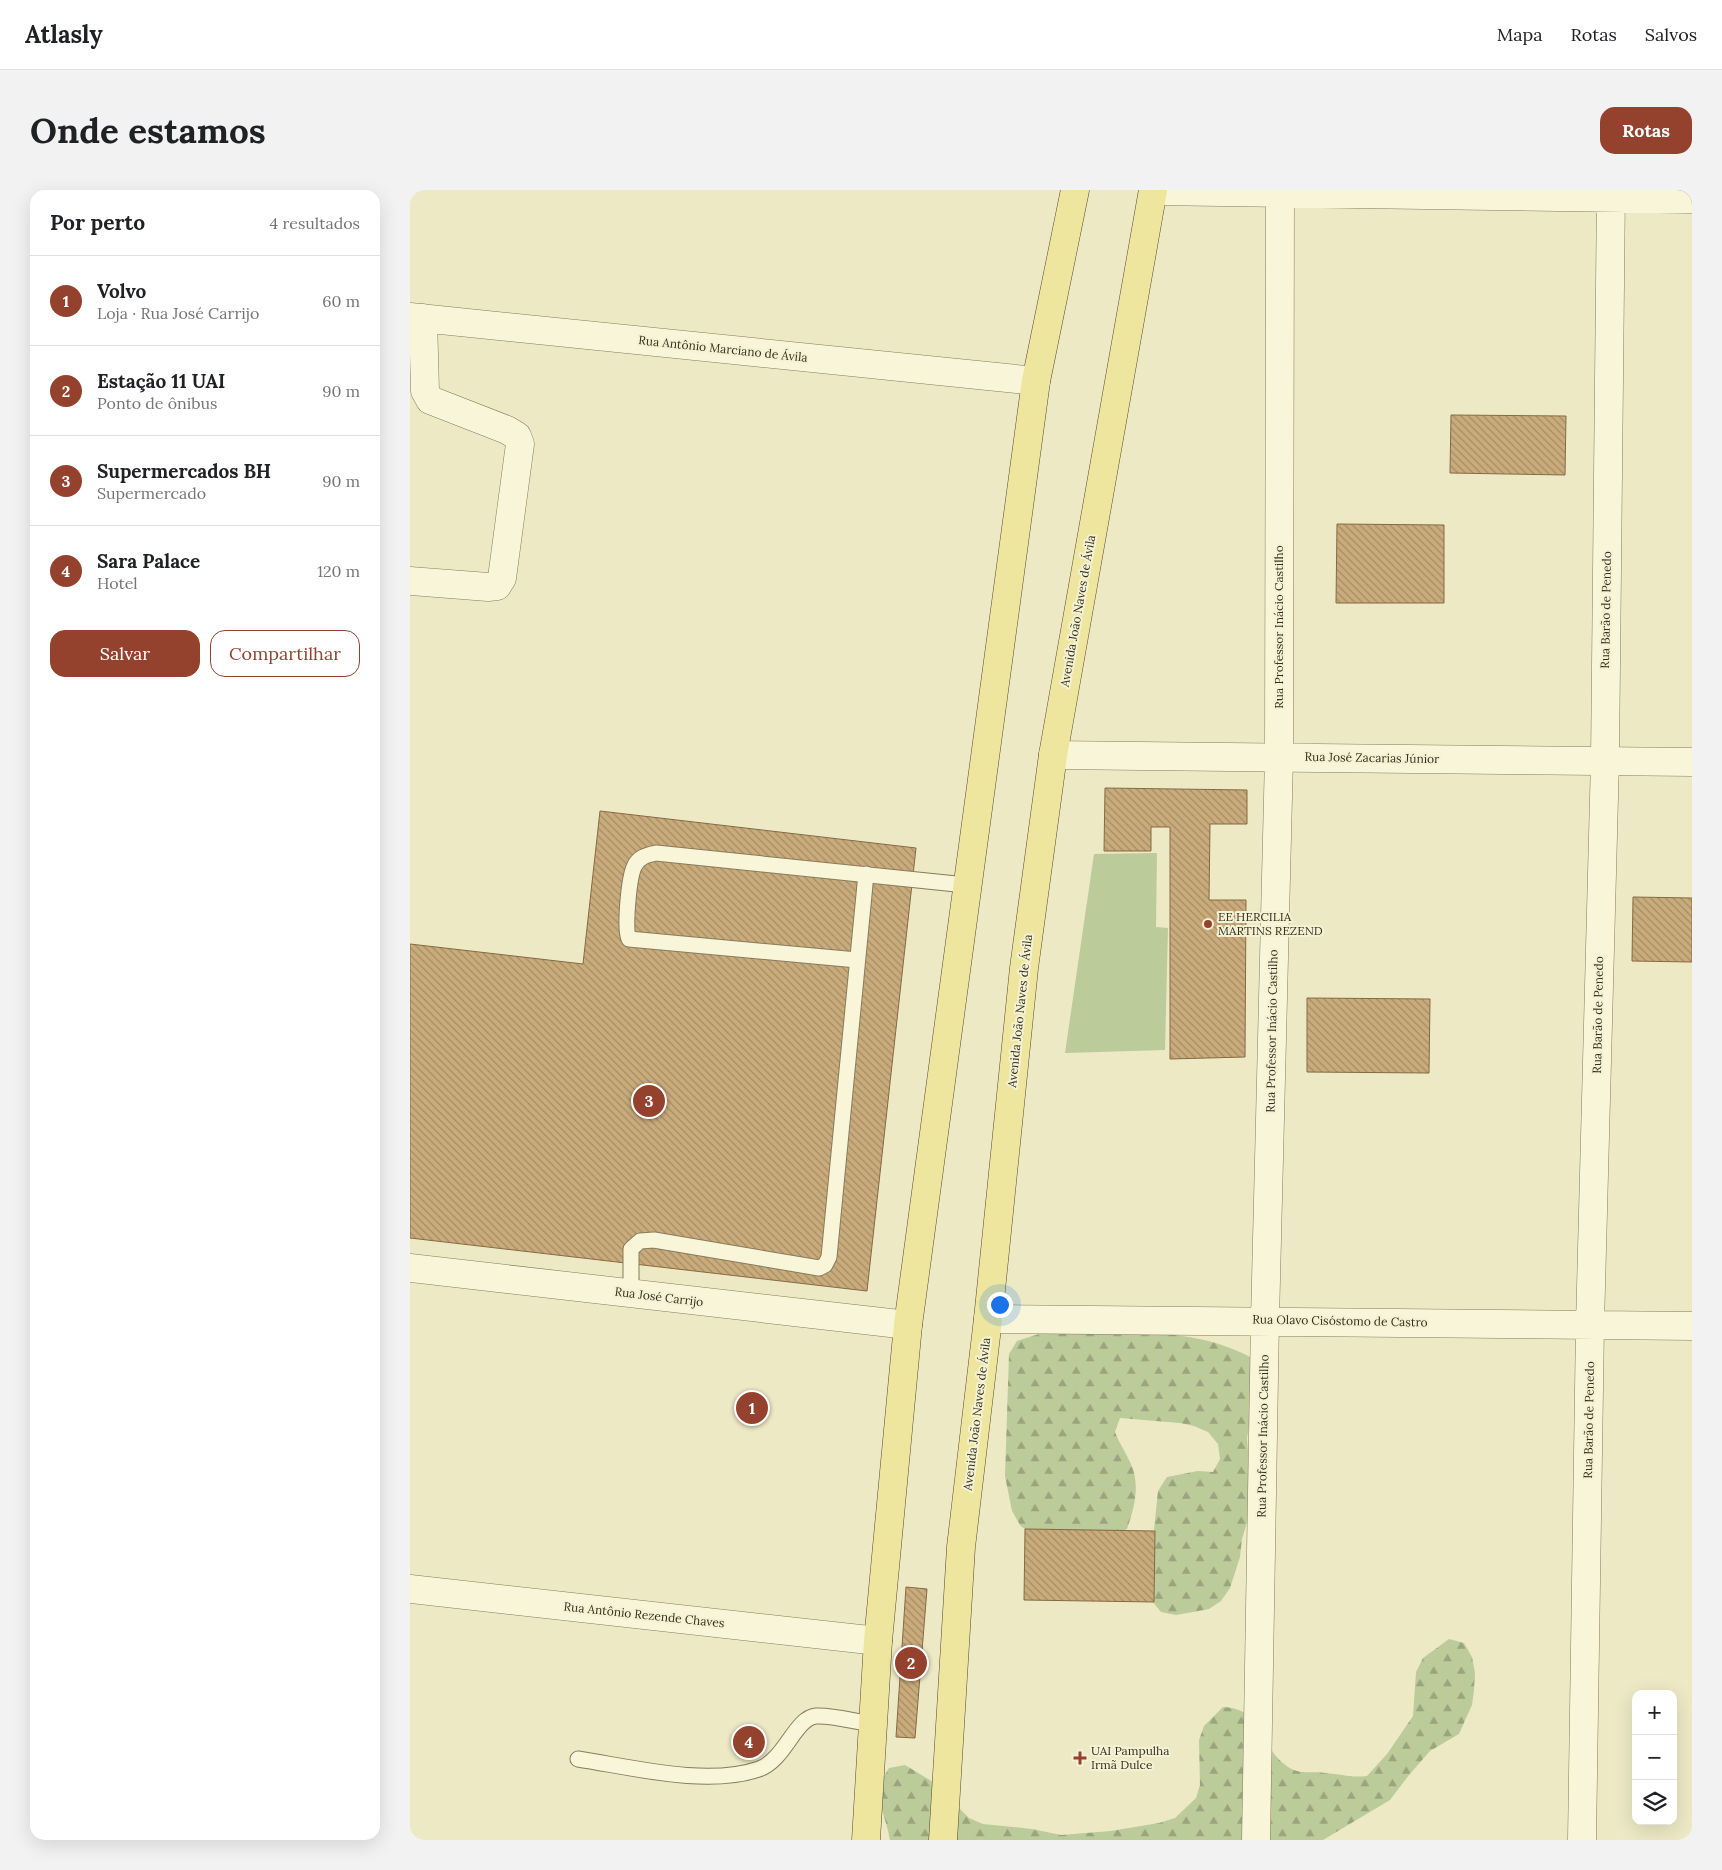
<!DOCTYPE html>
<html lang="pt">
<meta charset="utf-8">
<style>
:root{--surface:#fff;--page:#f2f2f2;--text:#202124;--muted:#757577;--line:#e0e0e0;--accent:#94422e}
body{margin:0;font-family:Lora,serif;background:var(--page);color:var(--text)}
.controls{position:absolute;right:15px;bottom:15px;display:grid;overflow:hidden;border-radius:10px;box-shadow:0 5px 20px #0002}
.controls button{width:45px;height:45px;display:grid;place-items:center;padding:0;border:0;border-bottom:1px solid var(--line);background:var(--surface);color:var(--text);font:25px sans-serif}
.you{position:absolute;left:589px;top:1114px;width:18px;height:18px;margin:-12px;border:4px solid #fff;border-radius:50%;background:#1a73e8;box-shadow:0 0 0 8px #1a73e833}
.badge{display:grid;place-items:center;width:32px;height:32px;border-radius:50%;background:var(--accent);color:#fff;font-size:16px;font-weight:700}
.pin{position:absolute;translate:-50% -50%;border:2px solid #fff;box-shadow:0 1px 5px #0006}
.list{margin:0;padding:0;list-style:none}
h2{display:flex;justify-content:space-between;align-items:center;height:65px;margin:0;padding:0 20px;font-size:21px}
h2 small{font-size:16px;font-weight:400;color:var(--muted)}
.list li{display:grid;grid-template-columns:32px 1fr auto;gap:15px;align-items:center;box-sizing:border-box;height:90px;padding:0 20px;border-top:1px solid var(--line)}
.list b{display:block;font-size:19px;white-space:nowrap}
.list p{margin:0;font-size:16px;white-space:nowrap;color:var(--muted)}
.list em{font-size:16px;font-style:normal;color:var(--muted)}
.actions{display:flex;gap:10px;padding:15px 20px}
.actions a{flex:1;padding:11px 0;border:1px solid var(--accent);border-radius:15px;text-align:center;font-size:18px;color:var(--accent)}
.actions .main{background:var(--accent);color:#fff}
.icon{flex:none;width:28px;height:28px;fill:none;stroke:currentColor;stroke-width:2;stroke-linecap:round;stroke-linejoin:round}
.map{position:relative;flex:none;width:1282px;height:1650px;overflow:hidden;border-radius:15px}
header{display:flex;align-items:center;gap:30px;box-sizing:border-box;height:70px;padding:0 25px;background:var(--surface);border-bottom:1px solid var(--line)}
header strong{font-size:24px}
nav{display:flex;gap:28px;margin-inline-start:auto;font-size:18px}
.intro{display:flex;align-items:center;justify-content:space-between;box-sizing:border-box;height:120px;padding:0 30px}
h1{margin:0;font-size:35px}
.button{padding:12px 22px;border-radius:15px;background:var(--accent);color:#fff;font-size:18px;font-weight:700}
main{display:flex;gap:30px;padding:0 30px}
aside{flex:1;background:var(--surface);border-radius:15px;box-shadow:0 5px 20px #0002}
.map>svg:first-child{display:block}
.forest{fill:url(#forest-firs)}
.garden{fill:#bbcb99}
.building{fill:url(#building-back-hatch);stroke:#856a42}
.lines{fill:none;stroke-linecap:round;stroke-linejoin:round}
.service-casing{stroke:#877b5c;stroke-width:17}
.minor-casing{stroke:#877b5c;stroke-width:29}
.primary-casing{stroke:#554930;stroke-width:29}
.service{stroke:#f8f5d8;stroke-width:15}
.minor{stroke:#f8f5d8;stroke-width:28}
.primary{stroke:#eee69e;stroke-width:28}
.poi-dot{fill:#94422e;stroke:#f4f2d4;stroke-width:2}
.labels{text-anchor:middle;stroke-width:4;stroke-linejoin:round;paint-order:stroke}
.street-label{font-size:12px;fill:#38301f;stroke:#f4f2d4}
.poi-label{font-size:12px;fill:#38301f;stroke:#f4f2d4;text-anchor:start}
</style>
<header>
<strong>Atlasly</strong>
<nav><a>Mapa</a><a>Rotas</a><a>Salvos</a></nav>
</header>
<div class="intro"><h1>Onde estamos</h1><a class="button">Rotas</a></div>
<main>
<aside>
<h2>Por perto<small>4 resultados</small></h2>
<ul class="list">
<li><span class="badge">1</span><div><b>Volvo</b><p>Loja · Rua José Carrijo</p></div><em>60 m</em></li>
<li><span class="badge">2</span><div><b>Estação 11 UAI</b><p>Ponto de ônibus</p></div><em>90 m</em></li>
<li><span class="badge">3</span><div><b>Supermercados BH</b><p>Supermercado</p></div><em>90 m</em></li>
<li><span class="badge">4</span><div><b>Sara Palace</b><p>Hotel</p></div><em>120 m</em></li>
</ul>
<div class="actions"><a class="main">Salvar</a><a>Compartilhar</a></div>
</aside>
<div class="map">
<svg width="1282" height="1650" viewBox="0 0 1282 1650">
<defs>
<pattern id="forest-firs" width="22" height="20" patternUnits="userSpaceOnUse" patternTransform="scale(1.25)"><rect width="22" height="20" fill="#bbcb99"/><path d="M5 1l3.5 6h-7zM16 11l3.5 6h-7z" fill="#99a57c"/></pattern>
<pattern id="building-back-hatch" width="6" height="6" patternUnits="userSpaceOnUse" patternTransform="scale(1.25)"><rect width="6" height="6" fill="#caac7c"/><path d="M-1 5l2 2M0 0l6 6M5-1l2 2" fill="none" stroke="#a58c65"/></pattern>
</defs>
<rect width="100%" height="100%" fill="#ede9c5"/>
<path class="forest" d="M635,1142C703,1144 780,1134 842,1168L845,1200L837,1248L842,1316L832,1349L830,1367L820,1398L811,1411L799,1419L783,1422L766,1425L751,1422L742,1411L743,1350L748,1301L757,1287L788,1281L803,1282L810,1269L808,1254L798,1242L784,1236L770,1233L710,1228L705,1242C709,1253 715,1261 719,1270C731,1293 725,1316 717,1339L701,1345L622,1346L610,1335L602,1321L595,1286L599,1164L607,1151Z
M1039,1449L1054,1453L1062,1467L1065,1483L1064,1500L1062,1515L1049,1544L1020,1561L999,1585L980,1610L913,1650H480C475,1620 460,1607 479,1578L495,1575L523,1592L559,1628L573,1634L622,1639L651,1645L701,1641L749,1633L765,1628L786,1608L790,1595L789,1550L794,1536L813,1517C856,1519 847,1556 878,1577C890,1585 901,1581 915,1583C932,1584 940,1588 957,1586L977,1564L1003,1526L1006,1482L1013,1468Z"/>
<path class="garden" d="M747,663L746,737L758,738L755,860L655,863L684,664Z"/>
<path class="building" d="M1041,225L1156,226L1155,285L1040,283Z
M927,334L1034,335V413H926Z
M695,598L837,600V634H800L799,710H836L835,867L760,869V637H741V661H694Z
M190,621L506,658L457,1101L0,1048V754L173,774Z
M1223,707L1282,708V772L1222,771Z
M897,808L1020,809L1019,883L897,882Z
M615,1339L745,1341L744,1412L614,1410Z
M496,1397L517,1399L505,1548L486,1547Z"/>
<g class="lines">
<defs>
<path id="service" d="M447,770L219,749C214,739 219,688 224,677C228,667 237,665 246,663L556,695
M221,1103V1059L230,1051L244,1050L409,1078L415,1075L419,1067L456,684
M168,1569C221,1577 297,1597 349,1579C375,1570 385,1528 406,1526C424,1525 445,1532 463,1534"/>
<path id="minor" d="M743,1L1282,9
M0,127L626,191
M0,391L78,397L87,396L92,388L110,254L107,246L97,240L20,210L15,201L13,128
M643,565L1282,572
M0,1078L498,1135
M578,1129L1282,1136
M0,1399L468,1451
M846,1650L855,1130L869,567L870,3
M1172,1650L1180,1135L1195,570L1201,0"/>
<path id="primary" d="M456,1650L468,1451L498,1135L626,191L665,0
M533,1650L551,1357L578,1129L614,778L643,565L743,0"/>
</defs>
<use href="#service" class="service-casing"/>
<use href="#minor" class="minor-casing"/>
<use href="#primary" class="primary-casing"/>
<use href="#service" class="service"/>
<use href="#minor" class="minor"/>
<use href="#primary" class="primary"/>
</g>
<g class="poi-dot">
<circle cx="798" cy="734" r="5"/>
<path d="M667.5 1560.5h5v5h5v5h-5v5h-5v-5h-5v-5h5z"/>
</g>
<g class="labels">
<g class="street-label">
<text transform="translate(313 159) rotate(6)" y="4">Rua Antônio Marciano de Ávila</text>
<text transform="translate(1196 420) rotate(-89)" y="4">Rua Barão de Penedo</text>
<text transform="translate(668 421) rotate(-80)" y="4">Avenida João Naves de Ávila</text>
<text transform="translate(869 437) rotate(-90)" y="4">Rua Professor Inácio Castilho</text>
<text transform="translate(962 568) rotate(1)" y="4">Rua José Zacarias Júnior</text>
<text transform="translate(610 821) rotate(-84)" y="4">Avenida João Naves de Ávila</text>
<text transform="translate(1188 825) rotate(-89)" y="4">Rua Barão de Penedo</text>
<text transform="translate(862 841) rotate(-89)" y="4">Rua Professor Inácio Castilho</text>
<text transform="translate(249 1107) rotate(7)" y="4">Rua José Carrijo</text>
<text transform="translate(930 1131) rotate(1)" y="4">Rua Olavo Cisóstomo de Castro</text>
<text transform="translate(567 1224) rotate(-83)" y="4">Avenida João Naves de Ávila</text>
<text transform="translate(1179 1230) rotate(-89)" y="4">Rua Barão de Penedo</text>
<text transform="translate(853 1246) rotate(-89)" y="4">Rua Professor Inácio Castilho</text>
<text transform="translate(234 1425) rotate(6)" y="4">Rua Antônio Rezende Chaves</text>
</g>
<g class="poi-label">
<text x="808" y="731">EE HERCILIA<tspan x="808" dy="14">MARTINS REZEND</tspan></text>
<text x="681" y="1565">UAI Pampulha<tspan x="681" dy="14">Irmã Dulce</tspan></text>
</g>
</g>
</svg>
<div class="controls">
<button>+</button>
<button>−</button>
<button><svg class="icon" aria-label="layers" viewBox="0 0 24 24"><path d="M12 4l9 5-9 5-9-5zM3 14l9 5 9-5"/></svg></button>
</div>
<div class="you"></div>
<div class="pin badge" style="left:342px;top:1218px">1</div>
<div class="pin badge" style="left:501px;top:1473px">2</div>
<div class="pin badge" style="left:239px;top:911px">3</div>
<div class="pin badge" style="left:339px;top:1552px">4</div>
</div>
</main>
